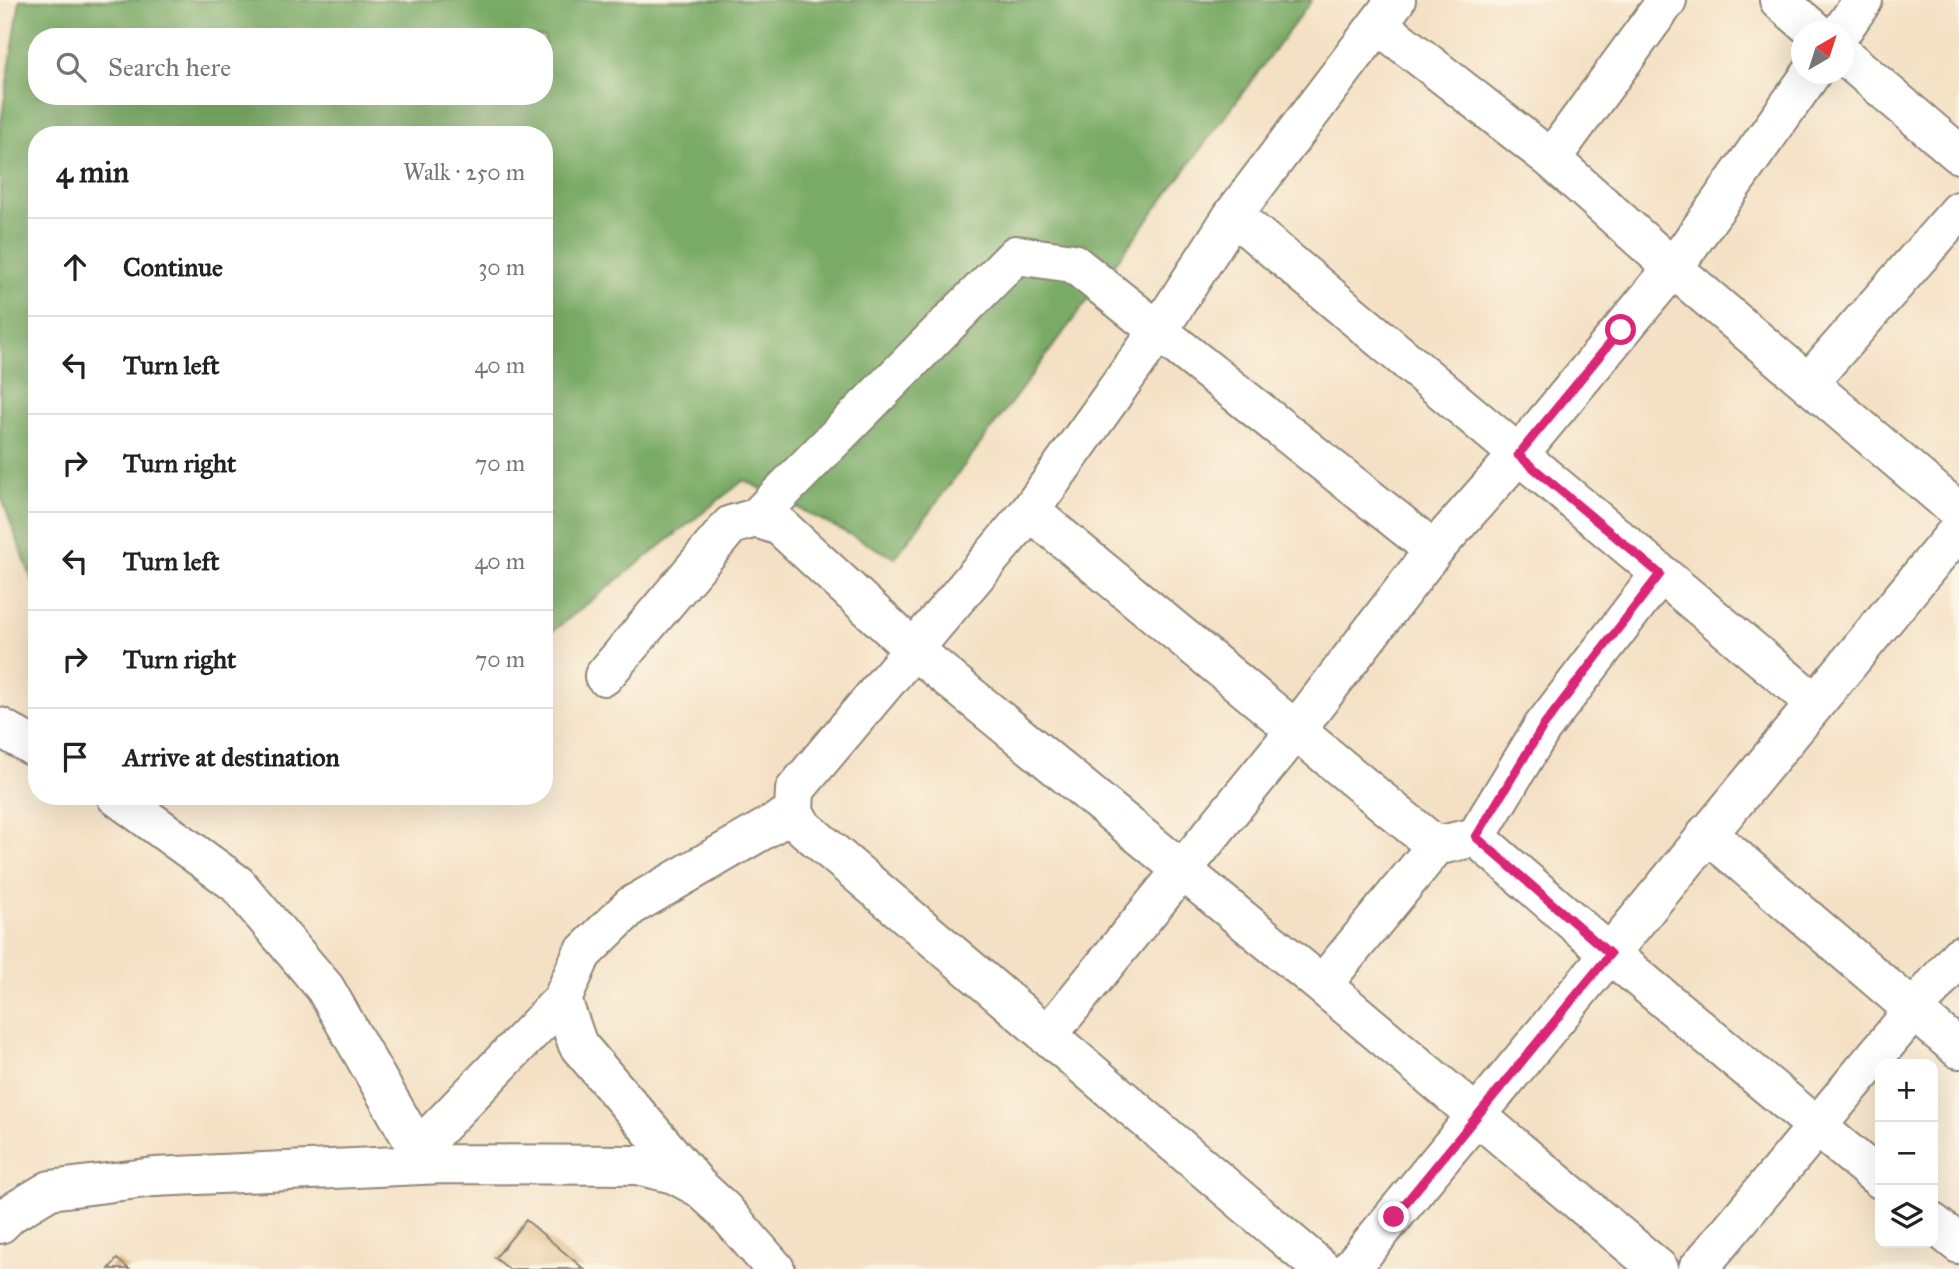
<!DOCTYPE html>
<meta charset="utf-8">
<style>
:root{--surface:#fff;--page:#f6f6f6;--text:#222;--muted:#767676;--line:#e0e0e0}
body{margin:0;font-family:"IM FELL Great Primer",serif;background:var(--page);color:var(--text)}
.controls{position:absolute;right:21px;bottom:21px;display:grid;overflow:hidden;border-radius:14px;box-shadow:0 7px 28px #0002}
.controls button{width:63px;height:63px;display:grid;place-items:center;padding:0;border:0;border-bottom:2px solid var(--line);background:var(--surface);color:var(--text);font:35px sans-serif}
.compass{position:absolute;left:1791px;top:21px;width:63px;height:63px;border-radius:50%;background:var(--surface);box-shadow:0 7px 28px #0002;rotate:39deg}
.stop{position:absolute;width:21px;height:21px;margin:-16px;border:5px solid #db2777;border-radius:50%;background:#fff}
.stop.end{background:#db2777;border-color:#fff;box-shadow:0 2px 7px #0008}
.list{margin:0;padding:0;list-style:none}
h2{display:flex;justify-content:space-between;align-items:center;height:91px;margin:0;padding:0 28px;font-size:30px}
h2 small{font-size:23px;font-weight:400;color:var(--muted)}
.list li{display:grid;grid-template-columns:46px 1fr auto;gap:21px;align-items:center;box-sizing:border-box;height:98px;padding:0 28px;border-top:2px solid var(--line)}
.list b{display:block;font-size:26px;white-space:nowrap}
.list em{font-size:23px;font-style:normal;color:var(--muted)}
.icon{flex:none;width:38px;height:38px;fill:none;stroke:currentColor;stroke-width:2;stroke-linecap:round;stroke-linejoin:round}
.map{position:relative;flex:none;width:1959px;height:1269px;overflow:hidden}
.search{position:absolute;background:var(--surface);box-shadow:0 7px 28px #0002;left:28px;top:28px;width:525px;height:77px;display:flex;align-items:center;gap:18px;box-sizing:border-box;padding:0 24px;border-radius:28px;color:var(--muted);font-size:26px}
.panel{position:absolute;background:var(--surface);box-shadow:0 7px 28px #0002;left:28px;top:126px;width:525px;height:679px;border-radius:28px}
.map>svg:first-child{display:block}
.forest{fill:#7aab66;stroke:#526b48;stroke-width:2;fill-rule:evenodd}
.building{fill:#d9ac71}
.lines{fill:none;stroke-linecap:round;stroke-linejoin:round}
.minor-casing{stroke:#908678;stroke-width:42}
.minor{stroke:#fff;stroke-width:38}
.route{stroke:#db2777;stroke-width:9}
</style>
<div class="map">
<svg width="1959" height="1269" viewBox="0 0 1959 1269">
<rect width="100%" height="100%" fill="#fcf5e5"/>
<filter id="ink" filterUnits="userSpaceOnUse"><feTurbulence type="fractalNoise" baseFrequency=".0143" numOctaves="2"/><feDisplacementMap in="SourceGraphic" scale="14" xChannelSelector="R" yChannelSelector="G"/><feConvolveMatrix kernelMatrix="1 2 1 2 8 2 1 2 1" color-interpolation-filters="sRGB"/></filter>
<filter id="wash" filterUnits="userSpaceOnUse"><feTurbulence type="fractalNoise" baseFrequency=".00686" numOctaves="4" result="noise"/><feDisplacementMap in="SourceGraphic" scale="28" xChannelSelector="R" yChannelSelector="G"/><feGaussianBlur stdDeviation="1.57" result="paint"/><feColorMatrix in="noise" values="0 0 0 0 0 0 0 0 0 0 0 0 0 0 0 0 0 1.4 0 .05"/><feComposite in="paint" operator="in"/></filter>
<g filter="url(#wash)">
<rect width="100%" height="100%" fill="#f4e1c5"/>
<path class="forest" d="M20,0H1312L895,558L744,480L544,638V135H37V593L0,494V129ZM37,37H544V96H37Z"/>
<g id="blocks">
<path class="building" d="M526,1220L584,1269H509L495,1258Z
M117,1259L129,1269H109Z"/>
</g>
</g>
<g filter="url(#ink)">
<use href="#blocks" fill-opacity="0" stroke="#908678" stroke-width="2"/>
<g class="lines">
<defs>
<path id="minor" d="M1779,0L1816,32
M1379,25L1551,159L1673,268L1959,512
M1841,32L1863,0
M1843,55L1959,154
M1551,159L1667,0
M1233,215L1396,0
M1808,383L1959,211
M1030,511L1157,333L1233,215L1815,703
M756,518L1016,255L1073,263L1434,550L1296,730L1047,1036
M1434,550L1518,455L1673,268L1811,74
M604,676L731,525L756,518L780,526L913,649L1322,985L1659,1269
M0,727L37,749
M116,796L237,884L325,988L426,1164
M1707,833L1959,1049
M1476,837L1610,954L1880,1179
M1322,985L1436,846
M418,1149L562,1000
M694,1181L578,1045L562,1000L582,954L631,906L794,812
M1933,1223L1959,1244
M0,1224L10,1214L50,1190L154,1177L443,1164L637,1165L674,1174L700,1188L723,1209L775,1269
M1322,1269L803,827L794,812L795,790L1030,511L1436,846L1476,837L1542,728L1660,574
M1350,1269L1959,529
M1698,1269L1959,956"/>
</defs>
<use href="#minor" class="minor-casing"/>
<use href="#minor" class="minor"/>
</g>
</g>
<g class="lines" filter="url(#ink)">
<path class="route" d="M1394,1217L1610,954L1476,837L1542,728L1660,574L1518,455L1621,330"/>
</g>
</svg>
<div class="controls">
<button>+</button>
<button>−</button>
<button><svg class="icon" aria-label="layers" viewBox="0 0 24 24"><path d="M12 4l9 5-9 5-9-5zM3 14l9 5 9-5"/></svg></button>
</div>
<svg class="compass" viewBox="-18 -18 36 36"><path d="M0-13l5 13h-10z" fill="#e53935"/><path d="M0 13l5-13h-10z" fill="#767676"/></svg>
<div class="stop" style="left:1621px;top:330px"></div>
<div class="stop end" style="left:1394px;top:1217px"></div>
<div class="search"><svg class="icon" aria-label="search" viewBox="0 0 24 24"><circle cx="10" cy="10" r="6"/><path d="M15 15l6 6"/></svg>Search here</div>
<section class="panel">
<h2>4 min<small>Walk · 250 m</small></h2>
<ul class="list">
<li><svg class="icon" aria-label="ahead" viewBox="0 0 24 24"><path d="M12 20V5M6 11l6-6 6 6"/></svg><div><b>Continue</b></div><em>30 m</em></li>
<li><svg class="icon" aria-label="left" viewBox="0 0 24 24"><path d="M17 20v-9H6M10 6l-5 5 5 5"/></svg><div><b>Turn left</b></div><em>40 m</em></li>
<li><svg class="icon" aria-label="right" viewBox="0 0 24 24"><path d="M7 20v-9h11M14 6l5 5-5 5"/></svg><div><b>Turn right</b></div><em>70 m</em></li>
<li><svg class="icon" aria-label="left" viewBox="0 0 24 24"><path d="M17 20v-9H6M10 6l-5 5 5 5"/></svg><div><b>Turn left</b></div><em>40 m</em></li>
<li><svg class="icon" aria-label="right" viewBox="0 0 24 24"><path d="M7 20v-9h11M14 6l5 5-5 5"/></svg><div><b>Turn right</b></div><em>70 m</em></li>
<li><svg class="icon" aria-label="arrive" viewBox="0 0 24 24"><path d="M6 21V4h12l-3 4 3 4H6"/></svg><div><b>Arrive at destination</b></div></li>
</ul>
</section>
</div>
